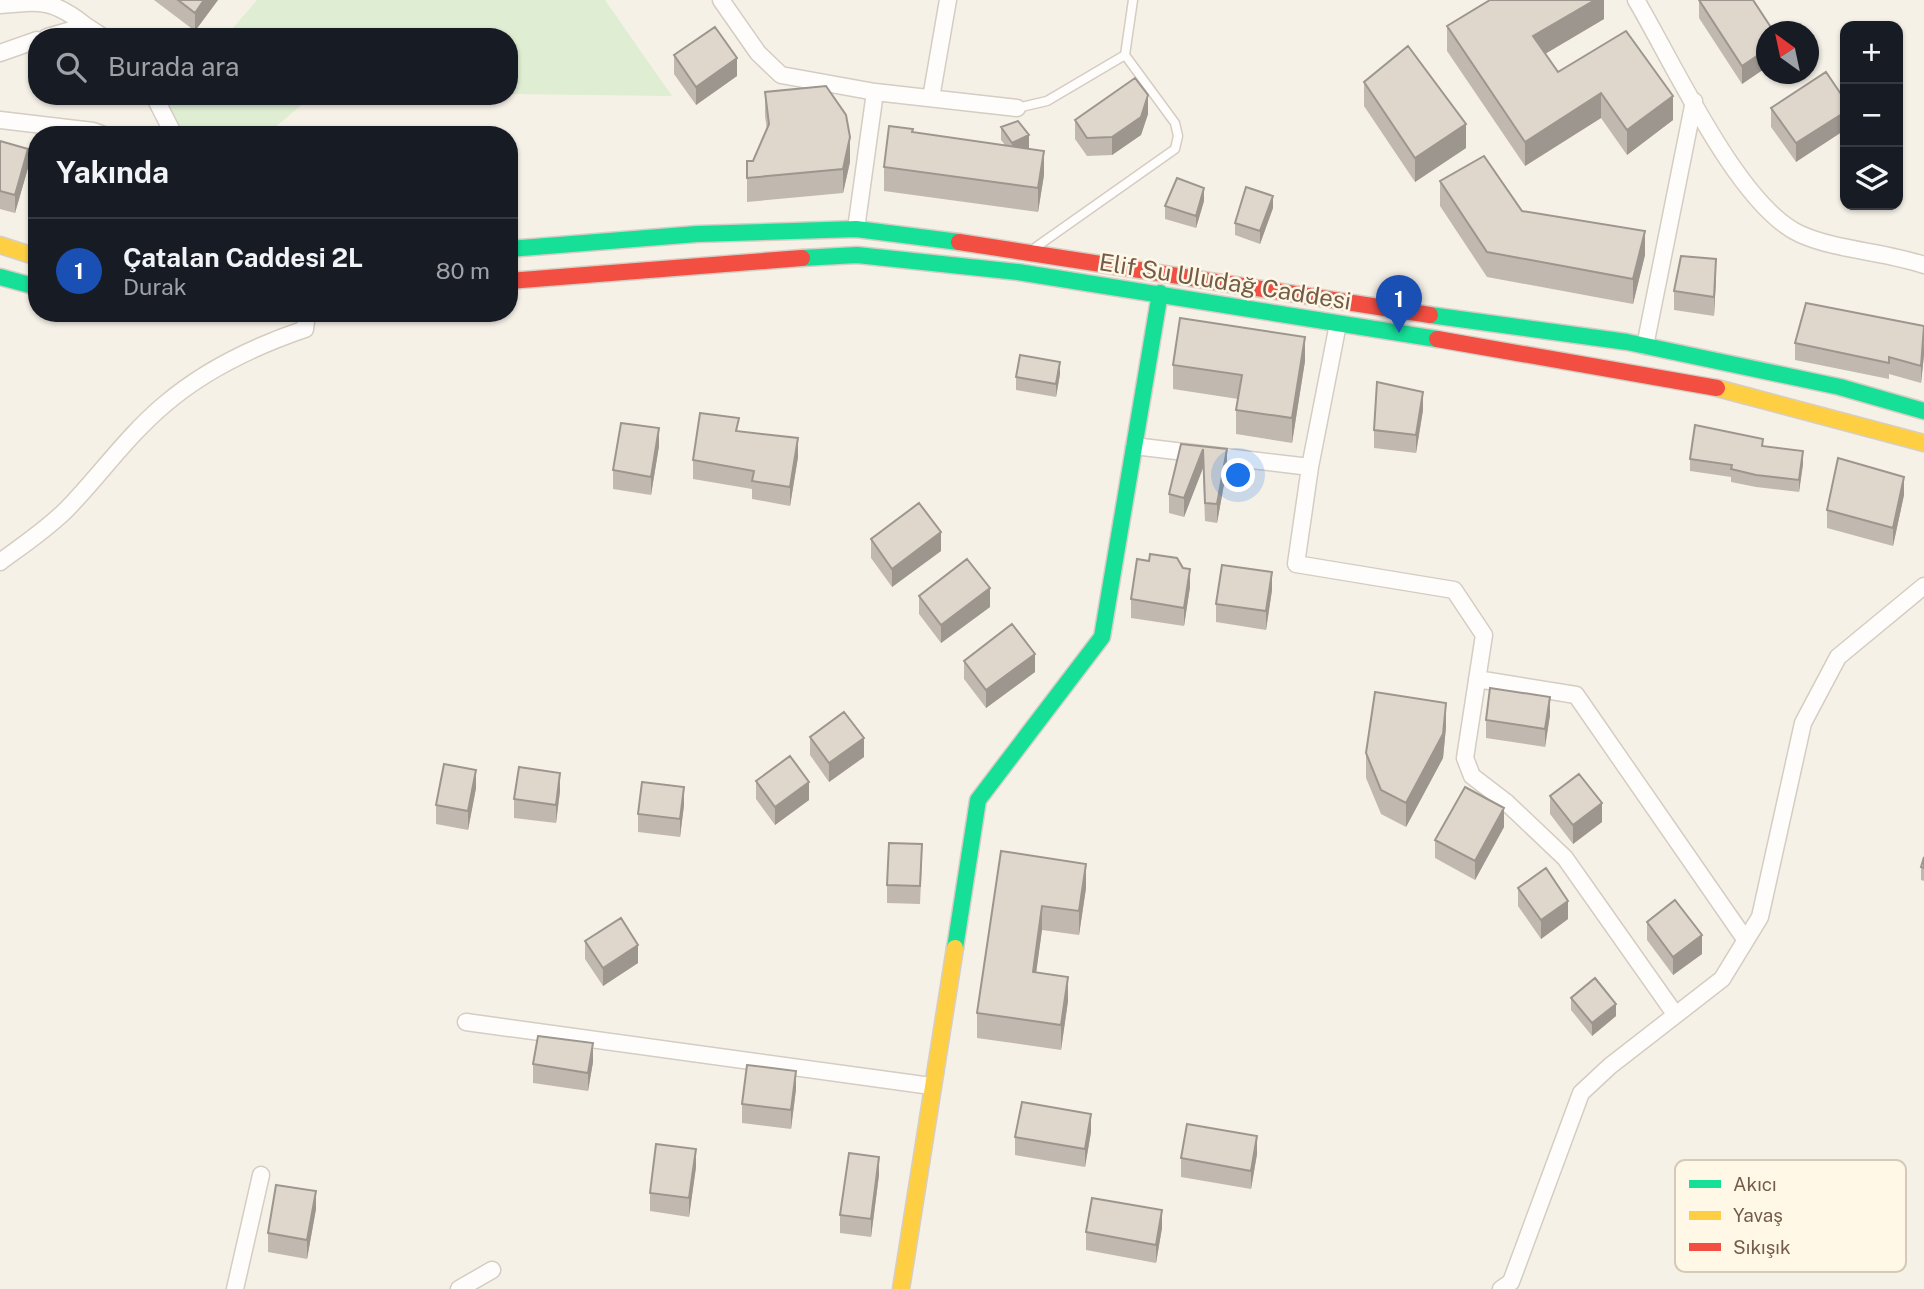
<!DOCTYPE html>
<html lang="tr">
<meta charset="utf-8">
<style>
:root{--surface:#171b24;--page:#20242c;--text:#f1f3f6;--muted:#9ea1a6;--line:#363941;--accent:#7c3aed}
body{margin:0;font-family:"Public Sans",sans-serif;background:var(--page);color:var(--text)}
.controls{position:absolute;right:21px;top:21px;display:grid;overflow:hidden;border-radius:14px;box-shadow:0 2px 5px #0004}
.controls button{width:63px;height:63px;display:grid;place-items:center;padding:0;border:0;border-bottom:2px solid var(--line);background:var(--surface);color:var(--text);font:35px sans-serif}
.compass{position:absolute;left:1756px;top:21px;width:63px;height:63px;border-radius:50%;background:var(--surface);box-shadow:0 2px 5px #0004;rotate:327deg}
.you{position:absolute;left:1239px;top:476px;width:24px;height:24px;margin:-18px;border:5px solid #fff;border-radius:50%;background:#1a73e8;box-shadow:0 0 0 10px #1a73e833}
.badge{display:grid;place-items:center;width:46px;height:46px;border-radius:50%;background:var(--accent);color:#fff;font-size:23px;font-weight:700}
.pin{position:absolute;translate:-50% -58px;filter:drop-shadow(0 2px 4px #0008)}
.pin::after{content:'';position:absolute;top:37px;width:24px;height:21px;background:inherit;clip-path:polygon(0 0,100% 0,50% 100%)}
.list{margin:0;padding:0;list-style:none}
h2{display:flex;justify-content:space-between;align-items:center;height:91px;margin:0;padding:0 28px;font-size:30px}
h2 small{font-size:23px;font-weight:400;color:var(--muted)}
.list li{display:grid;grid-template-columns:46px 1fr auto;gap:21px;align-items:center;box-sizing:border-box;height:105px;padding:0 28px;border-top:2px solid var(--line)}
.list b{display:block;font-size:26px;white-space:nowrap}
.list p{margin:0;font-size:23px;white-space:nowrap;color:var(--muted)}
.list em{font-size:23px;font-style:normal;color:var(--muted)}
.icon{flex:none;width:38px;height:38px;fill:none;stroke:currentColor;stroke-width:2;stroke-linecap:round;stroke-linejoin:round}
.map{position:relative;flex:none;width:1924px;height:1289px;overflow:hidden}
.search{position:absolute;background:var(--surface);box-shadow:0 2px 5px #0004;left:28px;top:28px;width:490px;height:77px;display:flex;align-items:center;gap:18px;box-sizing:border-box;padding:0 24px;border-radius:28px;color:var(--muted);font-size:26px}
.panel{position:absolute;background:var(--surface);box-shadow:0 2px 5px #0004;left:28px;top:126px;width:490px;height:196px;border-radius:28px}
.map>svg:first-child{display:block}
.green{fill:#dfedd2}
.lines{fill:none;stroke-linecap:round;stroke-linejoin:round}
.lane-casing{stroke:#d5ccc2;stroke-width:11}
.street-casing{stroke:#d5ccc2;stroke-width:19}
.fast-casing{stroke:#d6cec4;stroke-width:19}
.slow-casing{stroke:#d6cec4;stroke-width:19}
.jam-casing{stroke:#d6cec4;stroke-width:19}
.lane{stroke:#fefdfb;stroke-width:8}
.street{stroke:#fefdfb;stroke-width:16}
.fast{stroke:#16e098;stroke-width:16}
.slow{stroke:#ffcf43;stroke-width:16}
.jam{stroke:#f24e42;stroke-width:16}
.wall{fill:#c1b9af}
.shaded-wall{fill:#9d968f}
.building{fill:#e0d7cc;stroke:#9d968f;stroke-width:2}
.labels{text-anchor:middle;stroke-width:5;stroke-linejoin:round;paint-order:stroke}
.street-label{font-size:24px;fill:#735c48;stroke:#fff8e7}
.key{fill:#fff8e7;stroke:#d5c9b7;stroke-width:2}
.key-label{font-size:19px;fill:#735c48}
</style>
<div class="map">
<svg width="1924" height="1289" viewBox="0 0 1924 1289">
<rect width="100%" height="100%" fill="#f6f1e7"/>
<path class="green" d="M257,0H605L672,96L509,94V37H225Z
M163,96H312L266,135H184Z"/>
<g class="lines">
<defs>
<path id="lane" d="M1017,108L1047,101L1125,55
M1036,247L1175,149L1178,136L1175,123L1125,55L1133,0"/>
<path id="street" d="M721,0L758,53L781,75L875,92L856,229
M1636,0C1672,60 1738,206 1800,234C1838,251 1884,251 1924,265
M0,5C42,1 54,0 86,26
M47,37L86,26L103,37
M0,53L37,40
M875,92L1017,108
M154,96L174,135
M931,98L948,0
M0,120L93,131L104,135
M1338,324L1310,467L1296,564L1454,590L1484,635L1465,758L1472,776L1506,802L1565,858L1675,1014
M1645,346L1694,101
M1134,446L1310,467
M0,562C23,545 47,529 67,509C100,475 128,435 165,404C206,369 255,346 305,329L307,313
M1477,679L1576,695L1745,939
M466,1022L931,1086
M235,1289L261,1175
M459,1289L492,1270
M1501,1289L1511,1282L1581,1093L1610,1066L1722,979L1760,917L1803,723L1838,657L1924,586"/>
<path id="fast" d="M509,249L697,234L856,229L959,242
M802,258L857,255L1018,272L1437,339
M0,277L37,287
M1430,315L1627,342L1840,387L1924,411
M955,948L978,800L1102,637L1160,293"/>
<path id="slow" d="M0,245L37,257
M1717,388L1924,443
M901,1289L955,948"/>
<path id="jam" d="M959,242L1430,315
M509,281L802,258
M1437,339L1717,388"/>
</defs>
<use href="#lane" class="lane-casing"/>
<use href="#street" class="street-casing"/>
<use href="#fast" class="fast-casing"/>
<use href="#slow" class="slow-casing"/>
<use href="#jam" class="jam-casing"/>
<use href="#lane" class="lane"/>
<use href="#street" class="street"/>
<use href="#fast" class="fast"/>
<use href="#slow" class="slow"/>
<use href="#jam" class="jam"/>
</g>
<path class="wall" d="M154,0H218L195,31Z
M1604,0V19L1545,54L1558,72L1673,120L1627,155L1601,118L1525,166L1447,51V26Z
M1699,0L1767,32V67L1742,84L1699,18Z
M674,55L737,76L696,105L674,74Z
M1364,82L1466,148L1415,182L1364,106Z
M765,92L850,162L843,193L747,202V161H753L767,130L765,116Z
M1845,100L1796,162L1771,127V108Z
M1148,114L1141,135L1112,155L1087,156L1075,139V120Z
M1001,127L1029,148H1028L1044,175L1038,212L884,191V167L1005,145L1001,140Z
M0,141L28,168L15,213L0,209Z
M1440,181L1645,255L1633,304L1487,277L1440,206Z
M1204,201L1196,228L1165,219V206Z
M1273,208L1260,244L1235,235V223Z
M1716,277L1714,316L1674,310V291Z
M1924,326V355L1921,383L1889,374V379L1795,360V343Z
M1305,361L1292,443L1236,434V410L1238,399L1173,389V365Z
M1060,374L1056,397L1016,390V377Z
M1423,410L1416,453L1374,448V430Z
M739,431L798,457L790,506L752,499V489L693,479V460Z
M1181,444L1227,468L1217,523L1205,521L1203,468L1184,517L1169,513V494Z
M659,446L651,495L613,489V470Z
M1763,446L1803,464L1799,492L1756,487L1731,482V477L1690,471V459Z
M1904,495L1893,546L1827,528V510Z
M871,539L941,551L892,587L871,558Z
M1183,568L1190,587L1184,626L1131,618V599Z
M1272,590L1266,630L1216,622V604Z
M919,596L990,607L941,643L919,614Z
M964,661L1035,672L986,708L964,679Z
M1550,715L1545,747L1486,738V720Z
M1446,727L1443,758L1406,827L1381,814L1366,778V753Z
M810,737L864,757L829,782L810,755Z
M756,781L809,800L775,825L756,799Z
M476,788L468,830L436,824V805Z
M560,791L556,823L514,818V799Z
M1550,796L1602,822L1573,844L1550,814Z
M684,805L680,837L638,832V814Z
M1504,827L1475,880L1435,858V840Z
M1001,851L1086,888L1079,935L1042,930L1036,972L1068,1001L1061,1050L977,1038V1013Z
M1924,857V881L1921,880V867Z
M922,862L920,904L887,903V885Z
M1518,888L1568,919L1541,939L1518,906Z
M1647,922L1702,954L1673,975L1647,940Z
M585,941L638,963L603,986L585,959Z
M1571,998L1616,1016L1592,1036L1571,1010Z
M593,1062L588,1091L533,1083V1064Z
M796,1089L791,1129L742,1123V1104Z
M1091,1132L1085,1167L1015,1155V1137Z
M1257,1154L1251,1189L1181,1177V1158Z
M696,1167L689,1217L650,1211V1193Z
M879,1175L871,1237L840,1233V1215Z
M316,1209L307,1259L268,1252V1233Z
M1162,1228L1156,1263L1086,1250V1232Z"/>
<path class="shaded-wall" d="M204,0H218L195,31V13Z
M1595,0H1604V19L1533,61V36Z
M1767,49V67L1742,84V66Z
M737,58V76L696,105V87Z
M1601,93V118L1525,166V142Z
M1148,95V114L1141,135L1112,155V137Z
M1673,96V120L1627,155V130Z
M1845,112V130L1796,162V143Z
M1466,124V148L1415,182V158Z
M1029,135V148L1012,156V143Z
M850,137V162L843,193V169Z
M28,149V168L15,213V195Z
M1044,151V175L1038,212V188Z
M1204,188V201L1196,228V216Z
M1273,196V208L1260,244V231Z
M1645,231V255L1633,304V279Z
M1716,259V277L1714,316V297Z
M1305,337V361L1292,443V418Z
M1924,338V355L1921,383V366Z
M1060,362V374L1056,397V384Z
M1423,392V410L1416,453V435Z
M659,428V446L651,495V477Z
M798,438V457L790,506V487Z
M1203,449V468L1184,517V498Z
M1227,449V468L1217,523V504Z
M1803,451V464L1799,492V480Z
M1904,477V495L1893,546V528Z
M941,532V551L892,587V569Z
M1190,569V587L1184,626V608Z
M1272,572V590L1266,630V611Z
M990,588V607L941,643V625Z
M1035,654V672L986,708V690Z
M1550,697V715L1545,747V729Z
M1446,703V727L1443,758L1406,827V803Z
M864,738V757L829,782V763Z
M476,770V788L468,830V811Z
M560,773V791L556,823V805Z
M809,782V800L775,825V807Z
M684,787V805L680,837V819Z
M1602,803V822L1573,844V825Z
M1504,808V827L1475,880V861Z
M1086,864V888L1079,935V911Z
M1568,901V919L1541,939V920Z
M1042,906V930L1033,996V972Z
M1702,935V954L1673,975V957Z
M638,945V963L603,986V968Z
M1068,977V1001L1061,1050V1025Z
M1616,1004V1016L1592,1036V1023Z
M593,1043V1062L588,1091V1073Z
M796,1071V1089L791,1129V1110Z
M1091,1114V1132L1085,1167V1149Z
M1257,1136V1154L1251,1189V1171Z
M696,1149V1167L689,1217V1198Z
M879,1157V1175L871,1237V1219Z
M316,1191V1209L307,1259V1240Z
M1162,1210V1228L1156,1263V1245Z"/>
<path class="building" d="M178,0H204L195,13Z
M1490,0H1595L1533,36L1558,72L1626,31L1673,96L1627,130L1601,93L1525,142L1447,26Z
M1699,0H1753L1774,32H1767V49L1742,66Z
M715,27L737,58L696,87L674,55Z
M1408,46L1466,124L1415,158L1364,82Z
M1826,72L1845,100V112L1796,143L1771,108Z
M1135,78L1148,95L1141,117L1112,137L1087,138L1075,120Z
M826,86L846,115L850,137L843,169L747,178V161H753L769,124L765,92Z
M1018,121L1029,135L1012,143L1001,127Z
M889,126L913,129L912,132L1044,151L1038,188L884,167Z
M0,141L28,149L15,195L0,191Z
M1484,156L1522,211L1645,231L1633,279L1487,252L1440,181Z
M1177,178L1204,188L1196,216L1165,206Z
M1246,187L1273,196L1260,231L1235,223Z
M1681,256L1716,259L1714,297L1674,291Z
M1806,303L1924,326L1921,366L1889,357V363L1795,343Z
M1180,318L1305,337L1292,418L1236,410L1242,375L1173,365Z
M1020,355L1060,362L1056,384L1016,377Z
M1377,382L1423,392L1416,435L1374,430Z
M700,413L739,418L736,431L798,438L790,487L752,481L754,471L693,460Z
M621,423L659,428L651,477L613,470Z
M1695,425L1763,439L1762,446L1803,451L1799,480L1756,475L1731,469L1732,465L1690,459Z
M1181,444L1227,449L1217,504L1205,503L1203,449L1184,498L1169,494Z
M1838,458L1904,477L1893,528L1827,510Z
M919,503L941,532L892,569L871,539Z
M1150,554L1177,558L1183,568L1190,569L1184,608L1131,599L1137,559L1149,561Z
M967,559L990,588L941,625L919,596Z
M1222,565L1272,572L1266,611L1216,604Z
M1012,624L1035,654L986,690L964,661Z
M1490,688L1550,697L1545,729L1486,720Z
M1375,692L1446,703L1443,734L1406,803L1381,790L1366,753Z
M844,712L864,738L829,763L810,737Z
M790,756L809,782L775,807L756,781Z
M444,764L476,770L468,811L436,805Z
M519,767L560,773L556,805L514,799Z
M1579,774L1602,803L1573,825L1550,796Z
M642,782L684,787L680,819L638,814Z
M1465,787L1504,808L1475,861L1435,840Z
M889,843L922,844L920,886L887,885Z
M1001,851L1086,864L1079,911L1042,906L1033,972L1068,977L1061,1025L977,1013Z
M1924,857V868L1921,867Z
M1546,868L1568,901L1541,920L1518,888Z
M1675,900L1702,935L1673,957L1647,922Z
M621,918L638,945L603,968L585,941Z
M1595,978L1616,1004L1592,1023L1571,998Z
M538,1036L593,1043L588,1073L533,1064Z
M747,1065L796,1071L791,1110L742,1104Z
M1022,1102L1091,1114L1085,1149L1015,1137Z
M1187,1124L1257,1136L1251,1171L1181,1158Z
M656,1144L696,1149L689,1198L650,1193Z
M849,1153L879,1157L871,1219L840,1215Z
M276,1185L316,1191L307,1240L268,1233Z
M1092,1198L1162,1210L1156,1245L1086,1232Z"/>
<g class="labels">
<g class="street-label">
<text transform="translate(1225 282) rotate(9)" y="8">Elif Su Uludağ Caddesi</text>
</g>
</g>
<rect x="1675" y="1160" width="231" height="112" rx="10" class="key"/>
<rect x="1689" y="1180" width="32" height="8" fill="#16e098"/>
<rect x="1689" y="1211" width="32" height="9" fill="#ffcf43"/>
<rect x="1689" y="1243" width="32" height="8" fill="#f24e42"/>
<g class="key-label">
<text x="1733" y="1191">Akıcı</text>
<text x="1733" y="1222">Yavaş</text>
<text x="1733" y="1254">Sıkışık</text>
</g>
</svg>
<div class="controls">
<button>+</button>
<button>−</button>
<button><svg class="icon" aria-label="layers" viewBox="0 0 24 24"><path d="M12 4l9 5-9 5-9-5zM3 14l9 5 9-5"/></svg></button>
</div>
<svg class="compass" viewBox="-18 -18 36 36"><path d="M0-13l5 13h-10z" fill="#e53935"/><path d="M0 13l5-13h-10z" fill="#9ea1a6"/></svg>
<div class="you"></div>
<div class="pin badge" style="left:1399px;top:333px;background:#1a4fb4">1</div>
<div class="search"><svg class="icon" aria-label="search" viewBox="0 0 24 24"><circle cx="10" cy="10" r="6"/><path d="M15 15l6 6"/></svg>Burada ara</div>
<section class="panel">
<h2>Yakında<small></small></h2>
<ul class="list">
<li><span class="badge" style="background:#1a4fb4">1</span><div><b>Çatalan Caddesi 2L</b><p>Durak</p></div><em>80 m</em></li>
</ul>
</section>
</div>
